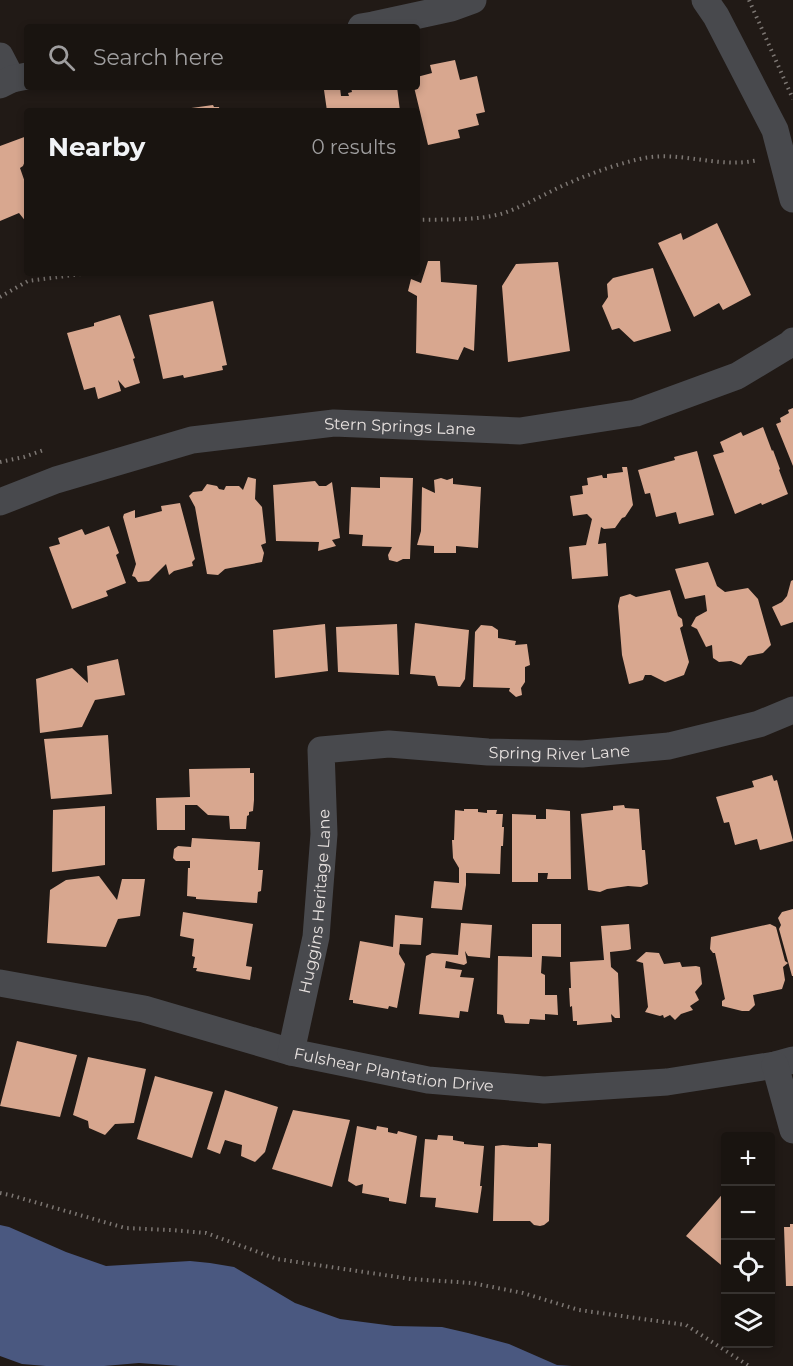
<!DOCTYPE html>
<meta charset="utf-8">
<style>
:root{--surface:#191410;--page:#26211e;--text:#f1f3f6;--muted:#9f9e9f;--line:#373330}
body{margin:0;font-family:Montserrat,sans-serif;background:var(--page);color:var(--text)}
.controls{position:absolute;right:18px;bottom:18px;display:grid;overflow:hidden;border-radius:6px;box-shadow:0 3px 9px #0003}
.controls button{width:54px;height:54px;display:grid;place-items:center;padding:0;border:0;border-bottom:2px solid var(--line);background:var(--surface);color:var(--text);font:30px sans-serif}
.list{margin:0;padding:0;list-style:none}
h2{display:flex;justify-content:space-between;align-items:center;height:78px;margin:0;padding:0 24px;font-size:26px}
h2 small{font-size:20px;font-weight:400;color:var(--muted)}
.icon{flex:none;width:33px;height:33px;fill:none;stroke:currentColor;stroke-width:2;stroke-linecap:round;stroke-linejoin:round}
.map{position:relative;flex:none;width:793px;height:1366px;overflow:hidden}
.search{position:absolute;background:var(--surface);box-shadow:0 3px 9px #0003;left:24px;top:24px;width:396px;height:66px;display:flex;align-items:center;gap:15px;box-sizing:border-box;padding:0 21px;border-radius:6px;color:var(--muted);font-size:22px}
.panel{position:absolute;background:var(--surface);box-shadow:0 3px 9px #0003;left:24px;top:108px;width:396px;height:168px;border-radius:6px}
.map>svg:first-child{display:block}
.water{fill:#4a5880}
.building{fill:#d8a78f}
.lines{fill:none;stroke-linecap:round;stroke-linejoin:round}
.path{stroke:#7d7773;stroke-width:4;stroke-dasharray:1.5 4.5;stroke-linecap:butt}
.minor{stroke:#48494d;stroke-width:27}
.labels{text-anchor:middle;stroke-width:6;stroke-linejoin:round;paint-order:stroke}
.street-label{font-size:16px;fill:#e7e1df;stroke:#18110e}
</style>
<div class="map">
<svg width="793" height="1366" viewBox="0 0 793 1366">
<rect width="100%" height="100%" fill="#211a16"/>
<path class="water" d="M0,1225L9,1227L66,1252L106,1266L190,1261L210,1263L234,1267L295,1303L340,1319L394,1326L442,1327L468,1333L509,1344L557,1365L572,1366H180L139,1363L104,1366H46L22,1364L0,1356Z"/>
<path class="building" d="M455,60L460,80L477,76L485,112L476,114L479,125L458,130L460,138L428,145L414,87H417V77L432,73L430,65Z
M338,87L340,88L341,96H349L348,93L352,92L351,88L397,87L400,111H327L324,90L326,88Z
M213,105L214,107H219L220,111H177V110Z
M27,136V160L25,161L23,166L20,168L27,188V223L19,213L0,221V146Z
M717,223L751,295L723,310L719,303L694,317L658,243L681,233L683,240Z
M428,261H440L441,282L477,285L474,351L464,347L458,360L416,353L417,296L408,291L411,279L421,283Z
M558,262L570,351L508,362L502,286L516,264Z
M653,268L671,331L634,342L619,328L612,330L602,306L608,297L607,284L613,278Z
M213,301L227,365L222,366L223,370L184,378L183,375L163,379L149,315Z
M120,315L135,358L133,359L140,383L125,388L118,380L121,391L98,399L95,387L84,390L67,333L94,326V323Z
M793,408V466L776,424L781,422L780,418L789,413L788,410Z
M763,427L772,451L773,450L780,469L779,470L788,494L762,505L761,503L735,514L713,455L724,452L720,442L741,432L743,436Z
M697,451L714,515L679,524L676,512L656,517L650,493L645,494L638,470L675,460L674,457Z
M622,467H627L633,505L625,517L622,518L615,528L604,529L601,527L598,544L606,543L608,576L572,579L569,547L586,545L592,519L587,514L573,516L570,496L583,494L582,486L588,485L587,478L602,475L603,478H607V474L623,472Z
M248,477L256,479L255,499L262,507L266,543L261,545L264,553L262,562L225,569L218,575L207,574L195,507L189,496L193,492L202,491L207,484L217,486L219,489L224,490L226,486H239L243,490Z
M380,477L413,478L410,559H403L397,562L389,560L388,555L392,547L362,546L363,535L349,534L351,487L380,488Z
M441,478L447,480L453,478V484L481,487L478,548L456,546V553H434V546L417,545L421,531L422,487L435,493L434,480Z
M315,481L319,486H326L332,482L340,538L332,540L336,546L318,551L319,542L276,541L273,485Z
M180,503L195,559L192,562L193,566L174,571L169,575L166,564L149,581L138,582L135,577L132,576L136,564L123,517L124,514L135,510V518L162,511L161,506Z
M109,526L119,553L116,555L126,583L106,591L108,596L72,609L49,547L60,544L58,538L82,529L85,535Z
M708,562L717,586L725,592L748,588L758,599L771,645L763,653L748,656L741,665L731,661L719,662L713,658L712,645L706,647L697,629L691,626L696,617L707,611L705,595L685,599L675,569Z
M793,580V622L781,626L772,607L782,602L787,596L791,581Z
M670,590L678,616L682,619L683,626L680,628L689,662L684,675L665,682L651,675H645L643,680L629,684L622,655L618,606L620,597L630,594L636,597Z
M415,623L469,630L465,679L460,687L438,686L435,676L410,674Z
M325,624L328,671L275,678L273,630Z
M397,624L399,675L338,672L336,627Z
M481,625L492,626L498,630V638L516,641L515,645L527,644L530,665L525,667V682L521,688L522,695L516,697L509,691L510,688L473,687L475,632Z
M118,659L125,695L95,700L82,727L40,733L36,679L72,668L88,683L87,666Z
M108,735L112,794L51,799L44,739Z
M250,768V773H254V800L253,811L249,812V815L247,816L246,829H230L229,816L208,815L197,805H185V830H157L156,798L190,797L189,769Z
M772,775L774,781L777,780L793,841L760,850L757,839L735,845L729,822L724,823L716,797L754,787L752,781Z
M624,805L625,808L639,809L642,850H645L648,884L641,887L628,886L607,889L600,892L588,890L581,814L613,810V806Z
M105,806V865L52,872L53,810Z
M464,809H478V812L487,813V810H497L496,814H503L502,827H504L503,846H501L500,874L466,873V885L462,910L431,908L434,881L459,883V868L453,858L452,840H454L455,810L464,811Z
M546,809L570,811L571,879H547L548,873H538V882H512V814L536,815V819H546Z
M192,838L260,842L258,870H263L261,891L258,892L257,903L196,899V897L187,896L188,868H190V861H176L173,858L174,849L178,846L191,847Z
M99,876L117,900L122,879H145L140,916L118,919L106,947L47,943L50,890L66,880Z
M793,909V976H792L779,929L781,925L778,918L782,912Z
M183,912L253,924L246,966L252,967L250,980L196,971L197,968H193L195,957L192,956L194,939L180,936Z
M395,915L423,918L421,945L400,944L399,954L405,964L397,1008L389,1006L388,1009L353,1003V1000H349L360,941L393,947Z
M461,923L492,925L490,958L468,956L465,951L467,963L464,965L446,961L445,968L462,970L460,977L474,978L468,1012L460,1011L459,1018L419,1014L426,956L432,953L458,955Z
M532,924H561V957L542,956L541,973L545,975V995H557L558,1015L545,1014V1020L530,1019L529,1024L505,1023L503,1015L497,1014L498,956L532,957Z
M629,924L631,949L628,950L610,952L611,967L618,973L620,1018H615L611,1014L612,1022L577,1025V1021H573L572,1006L570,1007L569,988H571L570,962L604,960L601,926Z
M770,924L776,927L785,961L788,963L783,967L785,980L782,989L753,995L755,1005L749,1011H742L722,1006V1001L725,999L715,953H713L710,949L711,937Z
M646,952L659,953L664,964L680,962L682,967L696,966L700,967L702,984L695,992L699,1000L690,1006L693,1010L681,1014L675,1020L670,1015L664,1018L663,1015L660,1016L645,1012L648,1007L643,963L636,961Z
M17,1041L77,1055L60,1117L0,1106Z
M88,1057L146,1069L134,1123L115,1124L105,1135L89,1128L88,1121L73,1115Z
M155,1076L213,1092L192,1158L137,1139Z
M225,1090L278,1107L265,1152L255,1162L241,1156L242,1145L225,1140L220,1154L207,1149Z
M293,1110L350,1120L332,1187L272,1169Z
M357,1126L376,1130L377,1126L388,1128V1132L397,1134L398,1131L417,1136L406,1204L389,1201V1198L362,1193L363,1184L356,1186L348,1181Z
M438,1135L453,1136V1140L464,1142V1144L484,1146L480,1186H482L478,1213L435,1207L436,1198L420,1197L425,1139L437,1140Z
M538,1143L551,1144L549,1221L544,1225L540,1226L534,1225L530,1221H493L495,1146L503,1145L528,1147H538Z
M726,1190V1269L686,1236Z
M790,1224H793V1286H786L784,1227H790Z"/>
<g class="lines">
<path class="path" d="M749,0L793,99
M417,220C444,219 478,221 504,213C524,206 543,195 562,186C589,174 616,164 644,158C683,151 720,169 758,160
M0,297L28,281L89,273
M0,462L24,457L44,450
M0,1193L10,1195L125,1228L171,1230L206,1233L277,1259L411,1279L472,1283L523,1293L579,1310L686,1325L749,1366"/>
<g class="minor">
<path d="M705,0L716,16L775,130L793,199"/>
<path d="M361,27L373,25L451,8L473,0"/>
<path d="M0,56L12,79"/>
<path d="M0,85L12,79L27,76"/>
<path id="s1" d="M0,502L56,480L192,440L334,423L520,431L636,413L737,376L790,344L793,341"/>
<path id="s2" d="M0,983L144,1009L291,1052L428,1080L544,1090L667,1082L775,1065L793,1060"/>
<path id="s3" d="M291,1052L316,937L324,834L321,750L389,744L488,752L582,754L669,746L759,724L793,710"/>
<path d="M775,1065L793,1130"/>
</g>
</g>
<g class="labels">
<g class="street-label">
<text dy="6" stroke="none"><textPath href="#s1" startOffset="411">Stern Springs Lane</textPath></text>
<text dy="6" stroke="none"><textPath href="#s3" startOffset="544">Spring River Lane</textPath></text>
<text dy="6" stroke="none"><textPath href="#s3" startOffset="153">Huggins Heritage Lane</textPath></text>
<text dy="6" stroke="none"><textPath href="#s2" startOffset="404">Fulshear Plantation Drive</textPath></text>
</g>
</g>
</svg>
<div class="controls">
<button>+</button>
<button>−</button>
<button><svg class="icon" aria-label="locate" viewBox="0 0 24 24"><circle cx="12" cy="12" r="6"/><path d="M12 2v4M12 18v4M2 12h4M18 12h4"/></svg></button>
<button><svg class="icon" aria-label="layers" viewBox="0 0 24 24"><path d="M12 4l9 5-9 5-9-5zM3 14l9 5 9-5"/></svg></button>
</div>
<div class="search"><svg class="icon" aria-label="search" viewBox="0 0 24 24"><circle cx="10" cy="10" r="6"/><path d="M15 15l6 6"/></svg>Search here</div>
<section class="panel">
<h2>Nearby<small>0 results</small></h2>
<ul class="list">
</ul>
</section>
</div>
